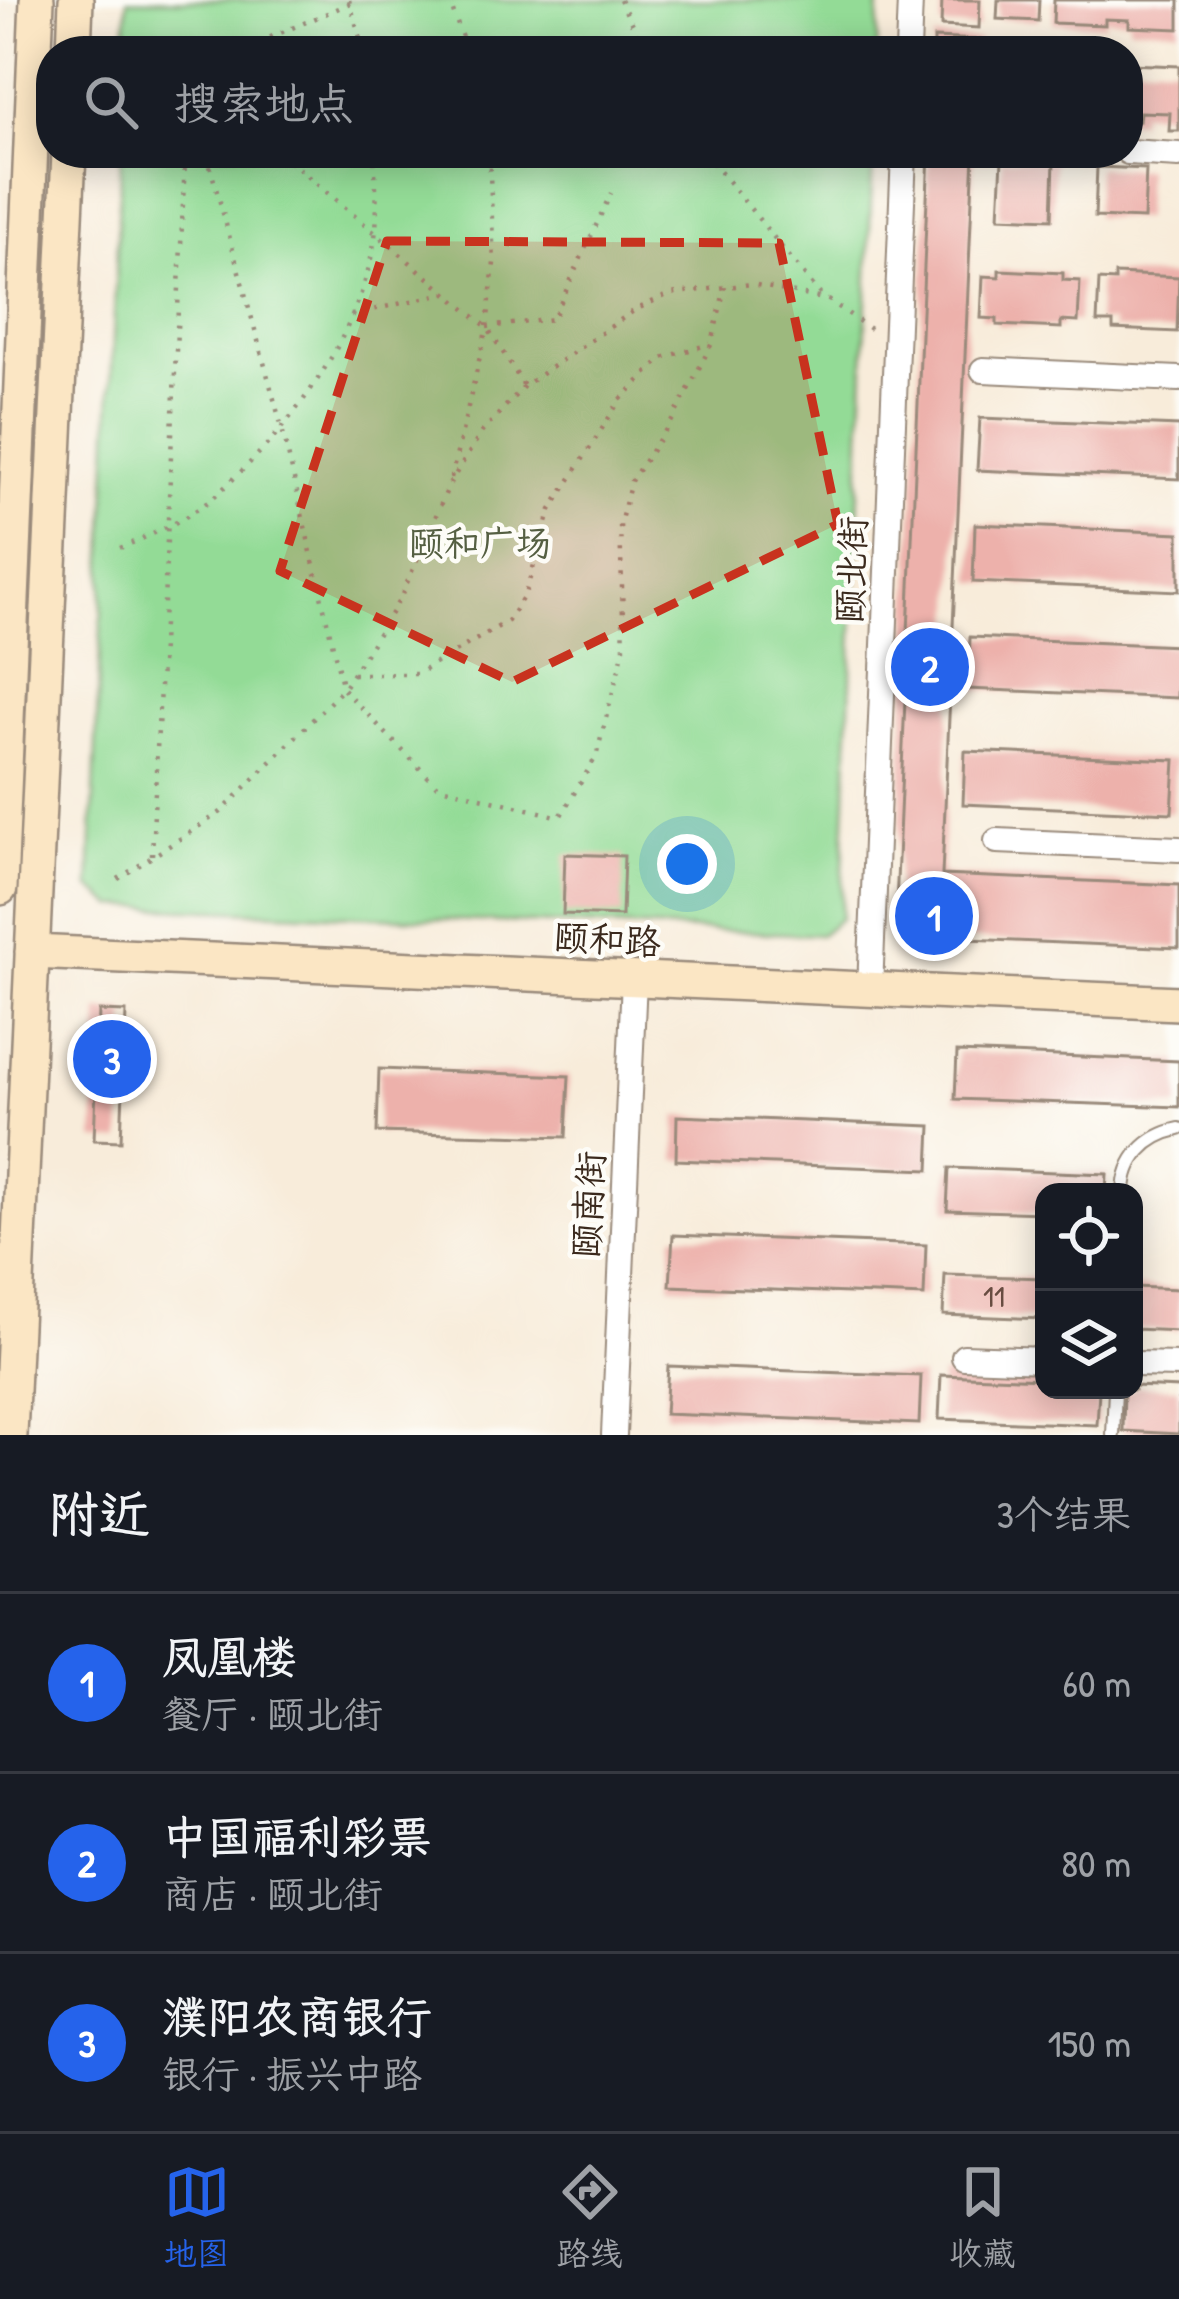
<!DOCTYPE html>
<html lang="zh">
<meta charset="utf-8">
<style>
:root{--surface:#171b24;--page:#242831;--text:#f1f3f6;--muted:#9ea1a6;--line:#363941;--accent:#2563eb}
body{margin:0;font-family:"Patrick Hand","LXGW WenKai TC",sans-serif;background:var(--page);color:var(--text)}
.controls{position:absolute;right:36px;bottom:36px;display:grid;overflow:hidden;border-radius:24px;box-shadow:0 6px 30px #0003}
.controls button{width:108px;height:108px;display:grid;place-items:center;padding:0;border:0;border-bottom:3px solid var(--line);background:var(--surface);color:var(--text);font:60px sans-serif}
.you{position:absolute;left:687px;top:864px;width:42px;height:42px;margin:-30px;border:9px solid #fff;border-radius:50%;background:#1a73e8;box-shadow:0 0 0 18px #1a73e833}
.badge{display:grid;place-items:center;width:78px;height:78px;border-radius:50%;background:var(--accent);color:#fff;font-size:39px;font-weight:700}
.pin{position:absolute;translate:-50% -50%;border:6px solid #fff;box-shadow:0 3px 12px #0006}
.list{margin:0;padding:0;list-style:none}
h2{display:flex;justify-content:space-between;align-items:center;height:156px;margin:0;padding:0 48px;font-size:51px}
h2 small{font-size:39px;font-weight:400;color:var(--muted)}
.list li{display:grid;grid-template-columns:78px 1fr auto;gap:36px;align-items:center;box-sizing:border-box;height:180px;padding:0 48px;border-top:3px solid var(--line)}
.list b{display:block;font-size:45px;white-space:nowrap}
.list p{margin:0;font-size:39px;white-space:nowrap;color:var(--muted)}
.list em{font-size:39px;font-style:normal;color:var(--muted)}
.icon{flex:none;width:66px;height:66px;fill:none;stroke:currentColor;stroke-width:2;stroke-linecap:round;stroke-linejoin:round}
.map{position:relative;flex:none;width:1179px;height:1435px;overflow:hidden}
.search{position:absolute;background:var(--surface);box-shadow:0 6px 30px #0003;left:36px;right:36px;top:36px;height:132px;display:flex;align-items:center;gap:30px;box-sizing:border-box;padding:0 42px;border-radius:48px;color:var(--muted);font-size:45px}
.sheet{height:696px;background:var(--surface)}
nav{display:flex;justify-content:space-around;align-items:center;box-sizing:border-box;height:168px;border-top:3px solid var(--line);background:var(--surface);font-size:33px;color:var(--muted)}
nav a{display:grid;justify-items:center;gap:6px}
nav .on{color:var(--accent)}
.map>svg:first-child{display:block}
.green{fill:#93db96;stroke:#67825a;stroke-width:3}
.building{fill:#edb1ab}
.lines{fill:none;stroke-linecap:round;stroke-linejoin:round}
.lane-casing{stroke:#9a8b7c;stroke-width:16}
.street-casing{stroke:#9a8b7c;stroke-width:28}
.secondary-casing{stroke:#9a8b7c;stroke-width:38}
.path{stroke:#9a8b7c;stroke-width:4.5;stroke-dasharray:3 9;stroke-linecap:butt}
.lane{stroke:#fff;stroke-width:12}
.street{stroke:#fff;stroke-width:24}
.secondary{stroke:#fbe6c4;stroke-width:33}
.marked{fill:#c8321e;fill-opacity:0.2;stroke:#c8321e;stroke-width:9;stroke-dasharray:24 15;stroke-linejoin:round}
.labels{text-anchor:middle;stroke-width:9;stroke-linejoin:round;paint-order:stroke}
.number-label{font-size:30px;fill:#684c41}
.park-label{font-size:36px;fill:#555f42;stroke:#fdfcf7}
.street-label{font-size:36px;fill:#3b2a1e;stroke:#fdfcf7}
</style>
<div class="map">
<svg width="1179" height="1435" viewBox="0 0 1179 1435">
<rect width="100%" height="100%" fill="#fdfcf7"/>
<filter id="ink" filterUnits="userSpaceOnUse"><feTurbulence type="fractalNoise" baseFrequency=".00833" numOctaves="2"/><feDisplacementMap in="SourceGraphic" scale="24" xChannelSelector="R" yChannelSelector="G"/><feConvolveMatrix kernelMatrix="1 2 1 2 8 2 1 2 1" color-interpolation-filters="sRGB"/></filter>
<filter id="wash" filterUnits="userSpaceOnUse"><feTurbulence type="fractalNoise" baseFrequency=".004" numOctaves="4" result="noise"/><feDisplacementMap in="SourceGraphic" scale="48" xChannelSelector="R" yChannelSelector="G"/><feGaussianBlur stdDeviation="2.7" result="paint"/><feColorMatrix in="noise" values="0 0 0 0 0 0 0 0 0 0 0 0 0 0 0 0 0 1.4 0 .05"/><feComposite in="paint" operator="in"/></filter>
<g filter="url(#wash)">
<rect width="100%" height="100%" fill="#f8ecda"/>
<path class="green" d="M127,0H879L877,51H125Z
M121,153H873L841,918L820,935L113,906L90,887Z"/>
<g id="blocks">
<path class="building" d="M942,0H980L979,28L941,26Z
M998,0H1039L1038,21L997,19Z
M1054,0H1179V29L1129,27V20L1105,19V25L1053,23Z
M934,38L979,40L978,51H934Z
M1128,64L1179,66V131H1169L1170,113L1140,112L1139,121L1128,120Z
M929,153H974L942,875L1179,885V948L923,937L912,933L900,918L896,905Z
M1002,159L1054,161L1052,219L999,217Z
M1097,167L1146,169L1144,219L1095,217Z
M999,270L1063,273V280L1080,281L1078,322L1061,321V328L997,325V319L981,318L983,276L999,277Z
M1115,274L1179,277L1177,332L1113,329V322H1097L1099,280L1115,281Z
M980,418L1179,426V479L977,470Z
M975,524L1179,533V591L973,582Z
M970,637L1179,646L1177,698L968,689Z
M965,751L1175,760L1172,813L963,804Z
M565,854L624,856L622,916L563,914Z
M99,1011L126,1012L121,1141L94,1140Z
M957,1052L1179,1061V1107L955,1099Z
M379,1069L569,1076L566,1137L377,1132Z
M677,1116L931,1126L929,1170L676,1160Z
M949,1168L1107,1174L1106,1192H1044V1213L947,1210Z
M673,1235L926,1245L924,1296L670,1286Z
M945,1275L1044,1278V1319L943,1315Z
M1134,1287L1179,1289V1331L1134,1329Z
M668,1366L921,1376L919,1424L665,1414Z
M941,1375L1044,1379V1390H1099L1097,1425L939,1419Z
M1134,1386L1179,1388V1434L1123,1431L1124,1390H1134Z"/>
</g>
</g>
<g filter="url(#ink)">
<use href="#blocks" fill-opacity="0" stroke="#9a8b7c" stroke-width="3"/>
<g class="lines">
<defs>
<path id="lane" d="M1124,1192C1125,1159 1146,1136 1179,1129
M1113,1435L1115,1390"/>
<path id="street" d="M908,51L910,0
M1128,152L1179,155
M983,370L1179,379
M997,841L1179,849
M870,989L904,153
M964,1357L1044,1360
M1134,1364L1179,1365
M614,1435L634,979"/>
<path id="secondary" d="M74,51L76,0
M0,888L37,0
M32,952L1179,1003
M10,1435L69,153"/>
</defs>
<use href="#lane" class="lane-casing"/>
<use href="#street" class="street-casing"/>
<use href="#secondary" class="secondary-casing"/>
<path class="path" d="M349,0L364,51
M449,0L467,51
M620,0L645,51
M259,42L358,0
M280,153L487,327L524,386
M705,153L820,294L873,331
M210,166L282,428L343,689L437,786L560,817L596,757L624,649L620,524L631,481L673,419L712,343L725,287
M351,315L445,293
M487,327L553,319L611,193
M451,478L487,327L494,263L489,153
M120,548C152,535 191,518 217,494C291,428 360,338 375,237C379,210 375,180 374,153
M353,674H417L508,621L525,594L551,510L620,400L662,358L710,344
M152,855L185,161
M118,879L221,812L343,689L400,599L450,483L482,432L524,386L635,310L669,294L752,284L828,300"/>
<use href="#lane" class="lane"/>
<use href="#street" class="street"/>
<use href="#secondary" class="secondary"/>
</g>
</g>
<path class="marked" d="M387,241L779,243L838,524L512,682L280,571Z"/>
<g class="labels">
<g class="number-label">
<text x="994" y="1307">11</text>
</g>
<g class="park-label">
<text x="480" y="556">颐和广场</text>
</g>
<g class="street-label">
<text transform="translate(851 570) rotate(-88)" y="13">颐北街</text>
<text transform="translate(607 939) rotate(3)" y="13">颐和路</text>
<text transform="translate(588 1205) rotate(-87)" y="13">颐南街</text>
</g>
</g>
</svg>
<div class="controls">
<button><svg class="icon" aria-label="locate" viewBox="0 0 24 24"><circle cx="12" cy="12" r="6"/><path d="M12 2v4M12 18v4M2 12h4M18 12h4"/></svg></button>
<button><svg class="icon" aria-label="layers" viewBox="0 0 24 24"><path d="M12 4l9 5-9 5-9-5zM3 14l9 5 9-5"/></svg></button>
</div>
<div class="you"></div>
<div class="pin badge" style="left:934px;top:916px">1</div>
<div class="pin badge" style="left:930px;top:667px">2</div>
<div class="pin badge" style="left:112px;top:1059px">3</div>
<div class="search"><svg class="icon" aria-label="search" viewBox="0 0 24 24"><circle cx="10" cy="10" r="6"/><path d="M15 15l6 6"/></svg>搜索地点</div>
</div>
<section class="sheet">
<h2>附近<small>3个结果</small></h2>
<ul class="list">
<li><span class="badge">1</span><div><b>凤凰楼</b><p>餐厅 · 颐北街</p></div><em>60 m</em></li>
<li><span class="badge">2</span><div><b>中国福利彩票</b><p>商店 · 颐北街</p></div><em>80 m</em></li>
<li><span class="badge">3</span><div><b>濮阳农商银行</b><p>银行 · 振兴中路</p></div><em>150 m</em></li>
</ul>
</section>
<nav>
<a class="on"><svg class="icon" aria-label="map" viewBox="0 0 24 24"><path d="M3 6l6-2 6 2 6-2v14l-6 2-6-2-6 2zM9 4v14M15 6v14"/></svg>地图</a>
<a><svg class="icon" aria-label="directions" viewBox="0 0 24 24"><path d="M12 3l9 9-9 9-9-9zM9 14v-3h6M13 9l2 2-2 2"/></svg>路线</a>
<a><svg class="icon" aria-label="saved" viewBox="0 0 24 24"><path d="M7 4h10v16l-5-4-5 4z"/></svg>收藏</a>
</nav>
